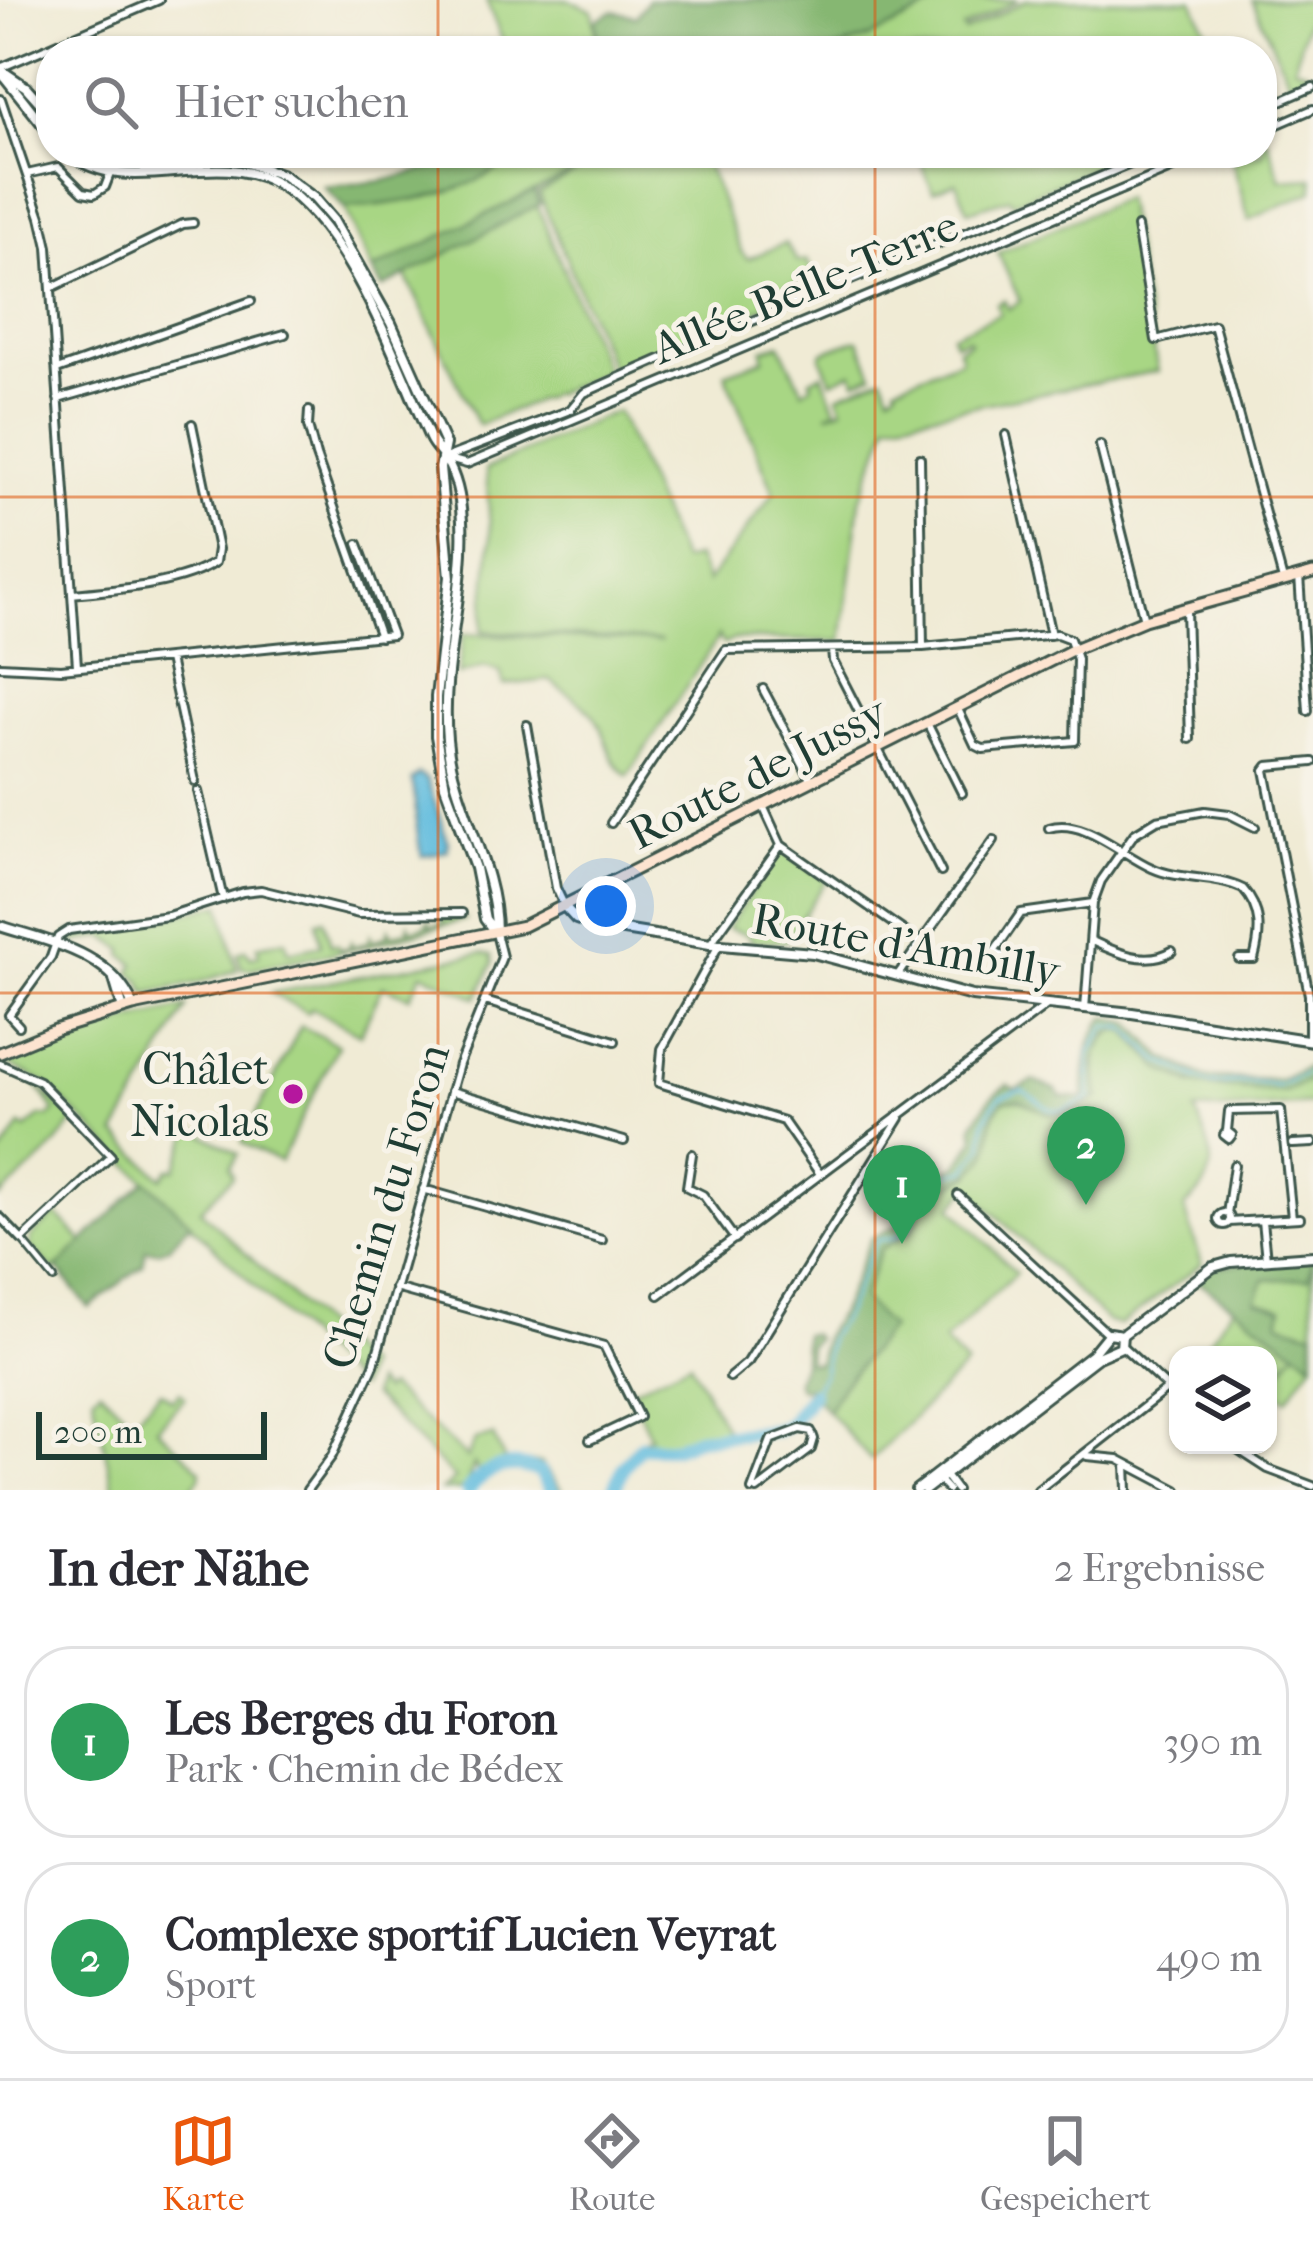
<!DOCTYPE html>
<html lang="de">
<meta charset="utf-8">
<style>
:root{--surface:#fff;--page:#f2f2f3;--text:#2b2b33;--muted:#7c7c81;--line:#e1e1e2;--accent:#ea580c}
body{margin:0;font-family:"IM FELL French Canon",serif;background:var(--page);color:var(--text)}
.controls{position:absolute;right:36px;bottom:36px;display:grid;overflow:hidden;border-radius:24px;box-shadow:0 3px 9px #0004}
.controls button{width:108px;height:108px;display:grid;place-items:center;padding:0;border:0;border-bottom:3px solid var(--line);background:var(--surface);color:var(--text);font:60px sans-serif}
.scale{position:absolute;left:36px;bottom:30px;width:231px;box-sizing:border-box;padding-left:12px;border:6px solid #1f3d34;border-top:0;font-size:33px;line-height:42px;white-space:nowrap;color:#1f3d34;-webkit-text-stroke:9px #f7f3e8;paint-order:stroke}
.you{position:absolute;left:606px;top:906px;width:42px;height:42px;margin:-30px;border:9px solid #fff;border-radius:50%;background:#1a73e8;box-shadow:0 0 0 18px #1a73e833}
.badge{display:grid;place-items:center;width:78px;height:78px;border-radius:50%;background:var(--accent);color:#fff;font-size:39px;font-weight:700}
.pin{position:absolute;translate:-50% -99px;filter:drop-shadow(0 3px 6px #0008)}
.pin::after{content:'';position:absolute;top:63px;width:42px;height:36px;background:inherit;clip-path:polygon(0 0,100% 0,50% 100%)}
.list{margin:0;padding:0;list-style:none}
h2{display:flex;justify-content:space-between;align-items:center;height:156px;margin:0;padding:0 48px;font-size:51px}
h2 small{font-size:39px;font-weight:400;color:var(--muted)}
.list li{display:grid;grid-template-columns:78px 1fr auto;gap:36px;align-items:center;box-sizing:border-box;height:192px;margin:0 24px 24px;padding:0 24px;border:3px solid var(--line);border-radius:48px}
.list b{display:block;font-size:45px;white-space:nowrap}
.list p{margin:0;font-size:39px;white-space:nowrap;color:var(--muted)}
.list em{font-size:39px;font-style:normal;color:var(--muted)}
.icon{flex:none;width:66px;height:66px;fill:none;stroke:currentColor;stroke-width:2;stroke-linecap:round;stroke-linejoin:round}
.map{position:relative;flex:none;width:1313px;height:1490px;overflow:hidden}
.search{position:absolute;background:var(--surface);box-shadow:0 3px 9px #0004;left:36px;right:36px;top:36px;height:132px;display:flex;align-items:center;gap:30px;box-sizing:border-box;padding:0 42px;border-radius:48px;color:var(--muted);font-size:45px}
.sheet{height:588px;background:var(--surface)}
nav{display:flex;justify-content:space-around;align-items:center;box-sizing:border-box;height:168px;border-top:3px solid var(--line);background:var(--surface);font-size:33px;color:var(--muted)}
nav a{display:grid;justify-items:center;gap:6px}
nav .on{color:var(--accent)}
.map>svg:first-child{display:block}
.green{fill:#a8d684;stroke:#648a5c;stroke-width:3}
.forest{fill:#86b772;stroke:#527a53;stroke-width:3}
.water{fill:#60bcde;stroke:#407c89;stroke-width:3}
.lines{fill:none;stroke-linecap:round;stroke-linejoin:round}
.stream{stroke:#60bcde;stroke-width:3}
.river{stroke:#60bcde;stroke-width:14}
.pedestrian-casing{stroke:#3e574c;stroke-width:10}
.minor-casing{stroke:#3e574c;stroke-width:12}
.tertiary-casing{stroke:#3e574c;stroke-width:14}
.secondary-casing{stroke:#3e574c;stroke-width:15}
.pedestrian{stroke:#fff;stroke-width:4.5}
.minor{stroke:#fff;stroke-width:6}
.tertiary{stroke:#fff;stroke-width:8}
.secondary{stroke:#fde4d0;stroke-width:9}
.grid{fill:none;stroke:#de580e;stroke-width:3;stroke-opacity:0.55}
.poi-dot{fill:#b5179e;stroke:#f7f3e8;stroke-width:4.5}
.labels{text-anchor:middle;stroke-width:10;stroke-linejoin:round;paint-order:stroke}
.street-label{font-size:45px;fill:#1f3d34;stroke:#f7f3e8}
.poi-label{font-size:45px;fill:#1f3d34;stroke:#f7f3e8;text-anchor:end}
</style>
<div class="map">
<svg width="1313" height="1490" viewBox="0 0 1313 1490">
<rect width="100%" height="100%" fill="#f7f3e8"/>
<filter id="ink" filterUnits="userSpaceOnUse"><feTurbulence type="fractalNoise" baseFrequency=".00833" numOctaves="2"/><feDisplacementMap in="SourceGraphic" scale="24" xChannelSelector="R" yChannelSelector="G"/><feConvolveMatrix kernelMatrix="1 2 1 2 8 2 1 2 1" color-interpolation-filters="sRGB"/></filter>
<filter id="wash" filterUnits="userSpaceOnUse"><feTurbulence type="fractalNoise" baseFrequency=".004" numOctaves="4" result="noise"/><feDisplacementMap in="SourceGraphic" scale="48" xChannelSelector="R" yChannelSelector="G"/><feGaussianBlur stdDeviation="2.7" result="paint"/><feColorMatrix in="noise" values="0 0 0 0 0 0 0 0 0 0 0 0 0 0 0 0 0 1.4 0 .05"/><feComposite in="paint" operator="in"/></filter>
<g filter="url(#wash)">
<rect width="100%" height="100%" fill="#f0ebd5"/>
<path class="green" d="M486,0H570L593,11L598,51H507Z
M946,0H1018L963,29L965,32L1027,0H1193L1216,51H831L869,38Z
M1252,0H1313L1294,66L1313,73L1311,78L1291,85Z
M1267,139L1281,180L1313,178V191L1249,220L1230,153H1262V141Z
M519,153H729L706,163L742,253L748,259L785,243L798,262L807,260L814,276L763,296L767,306L612,369L539,193L588,165L372,270L344,208C403,203 474,195 519,153Z
M917,153H1126L1012,203L1010,198L968,211L956,182L933,191Z
M1124,198L1158,371L889,422L860,500L842,641L735,639L724,644L719,636L628,776C609,762 610,745 600,726C589,705 567,693 549,680L504,685L500,672L485,667L458,675L463,634L662,641L482,631L491,540L486,469L617,411L682,561L696,557L707,582L774,493L725,373L764,359L763,349L780,344L803,391L812,385L810,379L822,374L836,409L827,414L843,408L838,395L883,376L890,393L897,389L896,385L961,359L958,349L970,341L968,338L955,343L952,334L1000,314L997,304L1004,300L1008,309L1020,301L998,253Z
M537,205L606,372L478,425L405,274Z
M855,340H859L873,374L856,381L852,372L832,381L821,357L823,352Z
M782,848L827,880L785,942L749,941L751,936L727,928Z
M221,904L237,970L197,983L146,993L141,981L130,972L135,964L123,955L124,950L104,936L74,943L69,933L126,927Z
M443,916L467,919L354,949L249,969L241,968L238,954L245,950L251,957L259,955L257,946L285,940L289,952L321,945L317,921L324,919L331,945L337,944L339,949L349,948L351,942L353,947L368,942L370,935L373,941L387,936L389,929L391,935L407,931L409,924L411,930L426,926L429,920L430,926L443,923Z
M482,953L491,955L493,963L477,998L422,973L410,997L383,986L360,1034L312,1008L307,1013L272,993Z
M187,1007L116,1134L162,1178L169,1169H176L192,1128L238,1154L230,1167L233,1176L200,1210L366,1367L359,1388L45,1083L4,1062L62,1037Z
M301,1026L338,1045L280,1162L242,1143Z
M1117,1030L1127,1032L1166,1071L1192,1085L1284,1092L1313,1079V1104L1195,1111C1212,1151 1224,1176 1184,1207L1202,1264L1120,1325L1108,1322L968,1188L952,1207L1016,1273L944,1342L966,1365L871,1460L813,1395L862,1299L881,1249C916,1229 912,1234 927,1197L971,1175L990,1121L1003,1101C1047,1094 1039,1134 1099,1097C1096,1071 1089,1043 1117,1030Z
M35,1083L75,1121L50,1151L0,1197V1149L3,1152L21,1125L25,1129L41,1116L49,1117L55,1112Z
M56,1214L83,1242L54,1271L30,1246L31,1237Z
M1313,1256V1362L1287,1399L1270,1387L1296,1350L1271,1382L1268,1355H1235L1224,1347L1217,1350L1207,1343L1234,1306L1195,1279Z
M690,1362L728,1434L697,1435L669,1445L651,1441L642,1443L628,1455L610,1490C617,1467 627,1446 650,1436L630,1391Z
M375,1383L383,1391L388,1387L467,1458L475,1440L493,1436L505,1461L541,1463L562,1490H555L540,1469L501,1465L479,1474L474,1464L465,1489L442,1490L455,1479L372,1395Z
M100,1389L132,1421L161,1391L172,1400L180,1392L185,1397L157,1428L201,1470L200,1478L190,1490H114L93,1396Z"/>
<path class="forest" d="M648,0H946L869,38L831,51H598L596,20L613,11L636,16Z
M491,153H519C474,195 403,204 344,208L324,187L383,181Z
M534,191L540,204L382,288L372,270Z
M1106,1017L1131,1023L1163,1057L1207,1078L1281,1080L1313,1064V1079L1284,1092L1199,1086L1160,1069L1127,1032L1117,1030L1107,1035L1098,1052L1094,1065L1099,1097L1079,1109L1051,1115L1019,1100L1003,1101C991,1114 992,1122 991,1138C989,1172 953,1184 927,1197C911,1235 917,1229 881,1249L862,1299L890,1328L842,1386L828,1411L813,1396L805,1393L808,1387L799,1388L796,1380L803,1363L804,1334H812L816,1339L809,1346L808,1362L818,1363L824,1336L842,1308L871,1238L901,1223L925,1178L957,1166L975,1138L973,1125L991,1097L1008,1085L1016,1089L1034,1081L1055,1089L1062,1097L1084,1099C1084,1066 1086,1040 1106,1017Z
M146,1180L191,1223L169,1246L159,1251L146,1250L143,1265L89,1308L57,1268Z
M1313,1256L1309,1278L1264,1280L1256,1300L1282,1308L1279,1322L1313,1332V1362L1195,1279L1213,1267Z"/>
<path class="water" d="M419,774L427,780L448,842L447,851L422,856C414,832 418,804 412,780Z"/>
<g class="lines">
<path class="stream" d="M812,1394L823,1374L829,1338L846,1312L876,1241L896,1237L910,1227L920,1195L934,1178L966,1170L983,1146L985,1121L993,1105L1000,1097L1021,1090C1052,1107 1050,1122 1090,1098L1089,1055L1106,1026L1126,1028L1158,1060L1209,1084L1248,1082L1278,1086L1313,1070"/>
<path class="river" d="M468,1490C486,1467 512,1459 540,1472L552,1490
M614,1490L624,1466L641,1446L673,1448L697,1438L778,1430L790,1423L812,1394"/>
</g>
</g>
<g filter="url(#ink)">
<g class="lines">
<defs>
<path id="pedestrian" d="M22,1240L54,1279"/>
<path id="minor" d="M0,68L159,0
M1,99L41,217L48,247L77,666
M1262,109L1313,87
M1262,131L1313,109
M27,174L58,167L83,192L94,194L105,187L110,174
M1137,227L1156,340L1214,325L1283,580
M51,288L183,224L193,223
M57,370L251,301
M58,399L285,334
M309,411L308,426L316,456L380,637
M1006,435L1051,635
M1100,445L1144,620
M445,458L467,464L1209,153
M445,458L570,410L584,393L663,358L1157,153
M920,458L923,647
M1299,576L1308,711
M72,594C113,590 182,585 216,562L218,549L192,424
M1186,610L1190,739
M832,650L833,661L941,872
M169,659L195,781
M0,666L61,669L392,635L358,544
M763,689L812,781
M527,725L556,888L565,907
M928,725L962,793
M198,791L223,899
M763,806L781,845
M611,823L726,650L923,647L1057,634L1070,639L1077,659L1075,741L983,749L975,745L958,709
M1049,828C1083,817 1122,855 1152,868C1181,881 1215,875 1243,889C1262,910 1261,933 1254,959H1239
M1092,941C1117,953 1147,966 1172,951
M710,944L781,845L921,943
M719,945L662,1049L659,1083L783,1121L820,1174
M1011,960L994,952L1021,913L1093,903
M897,976L994,840
M485,1001L615,1041
M1085,1009L1093,903L1101,881L1134,834L1157,820L1205,811L1229,814L1255,827
M19,1026L9,1015L51,957L58,937L69,930L168,916L243,892L261,890L359,914L462,913
M1309,1041V995L1265,770L1268,766L1313,762
M0,1064L39,1081L111,1156L22,1240L0,1217
M451,1091L624,1141
M1227,1131L1224,1135L1229,1139L1232,1135L1227,1131L1229,1111L1281,1110L1292,1218
M1293,1144L1313,1143
M692,1154L687,1187L703,1195L735,1239
M423,1189L602,1240
M958,1195L1108,1334
M1218 1219a6 6 0 1 1 12 0a6 6 0 1 1-12 0Z
M1227,1214L1234,1165
M1262,1221L1266,1259
M1229,1222L1300,1218
M395,1288L604,1346L639,1417L590,1440
M659,1295L1047,1005
M1122,1346L1178,1397
M730,1377L748,1362L900,1118
M1231,1445L1268,1469L1313,1486
M1087,1456L1118,1459L1177,1490
M1126,1464L1127,1490
M944,1474L956,1490
M937,1478L948,1490
M307,1490L332,1456L374,1365L459,1064L502,957L496,933
M752,1490L771,1440L800,1429L811,1431L814,1439L811,1449L757,1490
M1038,1490L1168,1388"/>
<path id="tertiary" d="M1,70L26,87L51,115
M0,71L51,135
M68,153C131,202 210,145 278,184C350,227 396,364 430,438C434,447 441,452 446,460C457,478 461,500 462,521C466,594 440,666 447,739C453,806 496,863 496,932
M93,153L124,163L229,157L283,175L314,198L333,220L391,323L445,444L440,468L450,577L436,697V736L445,786L475,868L485,919L495,932
M565,907L576,919L593,925L710,944L813,953L972,996L1132,1013L1313,1041
M0,926C50,942 112,953 133,1006
M114,979L123,1009
M1122,1335L1213,1267L1231,1262L1313,1256
M916,1490L1092,1354L1109,1333L1122,1335
M925,1490L1098,1357L1121,1347L1122,1335"/>
<path id="secondary" d="M0,1053L58,1029L133,1006L523,926L1074,649L1144,620L1313,573"/>
</defs>
<use href="#pedestrian" class="pedestrian-casing"/>
<use href="#minor" class="minor-casing"/>
<use href="#tertiary" class="tertiary-casing"/>
<use href="#secondary" class="secondary-casing"/>
<use href="#pedestrian" class="pedestrian"/>
<use href="#minor" class="minor"/>
<use href="#tertiary" class="tertiary"/>
<use href="#secondary" class="secondary"/>
</g>
</g>
<path class="grid" d="M438,0V51M875,0V51M438,153V1490M875,153V1490M0,497H1313M0,993H1313"/>
<circle class="poi-dot" cx="293" cy="1094" r="12"/>
<g class="labels">
<g class="street-label">
<text transform="translate(805 286) rotate(-23)" y="16">Allée Belle-Terre</text>
<text transform="translate(757 772) rotate(-27)" y="16">Route de Jussy</text>
<text transform="translate(906 944) rotate(10)" y="16">Route d'Ambilly</text>
<text transform="translate(385 1206) rotate(-73)" y="16">Chemin du Foron</text>
</g>
<g class="poi-label">
<text x="269" y="1084">Châlet<tspan x="269" dy="52">Nicolas</tspan></text>
</g>
</g>
</svg>
<div class="controls">
<button><svg class="icon" aria-label="layers" viewBox="0 0 24 24"><path d="M12 4l9 5-9 5-9-5zM3 14l9 5 9-5"/></svg></button>
</div>
<div class="scale">200 m</div>
<div class="you"></div>
<div class="pin badge" style="left:902px;top:1244px;background:#2e9e5b">1</div>
<div class="pin badge" style="left:1086px;top:1205px;background:#2e9e5b">2</div>
<div class="search"><svg class="icon" aria-label="search" viewBox="0 0 24 24"><circle cx="10" cy="10" r="6"/><path d="M15 15l6 6"/></svg>Hier suchen</div>
</div>
<section class="sheet">
<h2>In der Nähe<small>2 Ergebnisse</small></h2>
<ul class="list">
<li><span class="badge" style="background:#2e9e5b">1</span><div><b>Les Berges du Foron</b><p>Park · Chemin de Bédex</p></div><em>390 m</em></li>
<li><span class="badge" style="background:#2e9e5b">2</span><div><b>Complexe sportif Lucien Veyrat</b><p>Sport</p></div><em>490 m</em></li>
</ul>
</section>
<nav>
<a class="on"><svg class="icon" aria-label="map" viewBox="0 0 24 24"><path d="M3 6l6-2 6 2 6-2v14l-6 2-6-2-6 2zM9 4v14M15 6v14"/></svg>Karte</a>
<a><svg class="icon" aria-label="directions" viewBox="0 0 24 24"><path d="M12 3l9 9-9 9-9-9zM9 14v-3h6M13 9l2 2-2 2"/></svg>Route</a>
<a><svg class="icon" aria-label="saved" viewBox="0 0 24 24"><path d="M7 4h10v16l-5-4-5 4z"/></svg>Gespeichert</a>
</nav>
